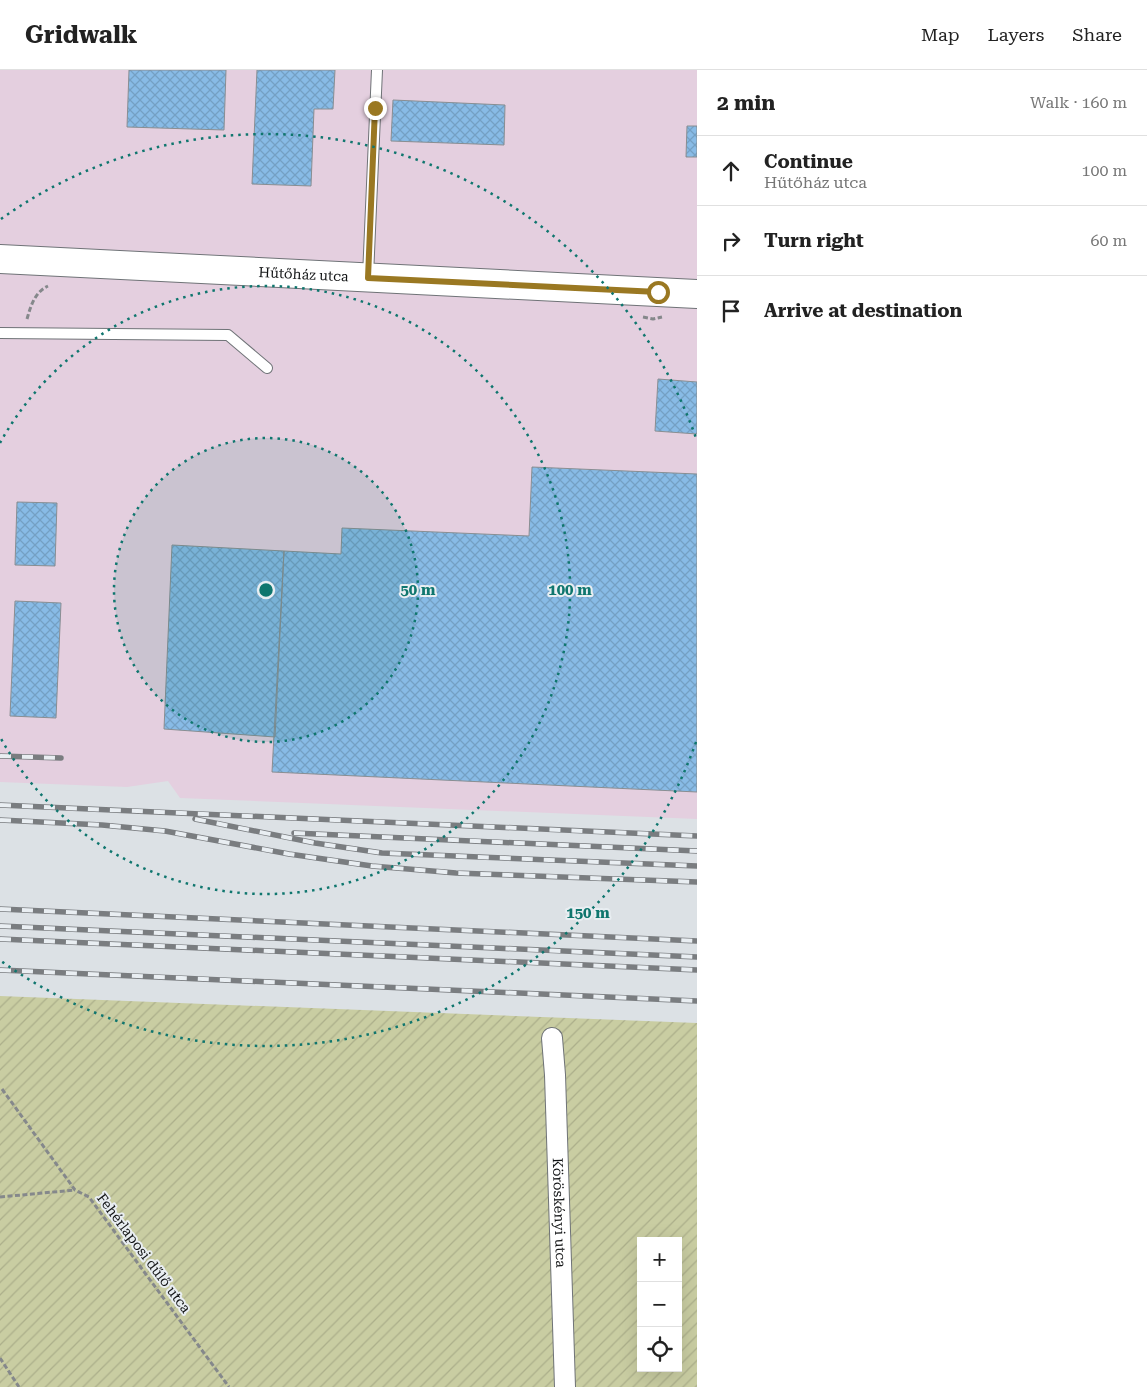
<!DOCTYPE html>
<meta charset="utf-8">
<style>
:root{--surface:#fff;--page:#f2f2f2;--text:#222;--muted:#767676;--line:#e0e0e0}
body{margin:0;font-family:"Roboto Serif",serif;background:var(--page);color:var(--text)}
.controls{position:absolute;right:15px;bottom:15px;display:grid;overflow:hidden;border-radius:0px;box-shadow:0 5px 20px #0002}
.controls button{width:45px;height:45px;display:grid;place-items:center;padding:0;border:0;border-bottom:1px solid var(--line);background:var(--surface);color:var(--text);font:25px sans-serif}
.stop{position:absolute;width:15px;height:15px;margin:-11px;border:4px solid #9a7822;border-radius:50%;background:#fff}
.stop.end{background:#9a7822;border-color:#fff;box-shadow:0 1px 5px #0008}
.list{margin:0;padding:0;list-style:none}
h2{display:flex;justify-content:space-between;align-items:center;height:65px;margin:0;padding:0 20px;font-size:21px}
h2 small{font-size:16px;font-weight:400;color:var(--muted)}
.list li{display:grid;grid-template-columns:32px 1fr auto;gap:15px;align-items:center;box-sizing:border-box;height:70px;padding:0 20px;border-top:1px solid var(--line)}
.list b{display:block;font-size:19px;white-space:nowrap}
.list p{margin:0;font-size:16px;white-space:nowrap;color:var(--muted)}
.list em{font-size:16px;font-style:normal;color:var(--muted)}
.icon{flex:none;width:28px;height:28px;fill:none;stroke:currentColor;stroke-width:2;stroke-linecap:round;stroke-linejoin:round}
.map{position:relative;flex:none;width:697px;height:1317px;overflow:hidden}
header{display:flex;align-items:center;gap:30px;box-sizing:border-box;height:70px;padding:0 25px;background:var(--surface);border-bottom:1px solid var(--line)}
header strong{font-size:24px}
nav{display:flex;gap:28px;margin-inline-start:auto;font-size:18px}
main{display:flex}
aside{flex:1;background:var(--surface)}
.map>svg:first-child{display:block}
.industrial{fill:#e4cfdf}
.garden{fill:url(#garden-furrows);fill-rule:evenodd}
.building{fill:url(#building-cross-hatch);stroke:#898e92}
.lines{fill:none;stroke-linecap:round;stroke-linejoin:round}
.lane-casing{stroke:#6f7377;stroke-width:12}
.street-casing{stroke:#6f7377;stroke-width:22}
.secondary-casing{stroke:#6f7377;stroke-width:30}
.path{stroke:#85888b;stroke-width:3;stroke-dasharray:5 2.5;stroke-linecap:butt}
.lane{stroke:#fff;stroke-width:10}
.street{stroke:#fff;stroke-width:20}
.secondary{stroke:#fff;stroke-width:28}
.rail-casing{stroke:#7a7d80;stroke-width:5.5}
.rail{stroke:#e9eef2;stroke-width:4;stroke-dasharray:11;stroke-linecap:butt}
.route{stroke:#9a7822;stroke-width:6}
.ring{fill:none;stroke:#0f766e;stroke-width:2.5;stroke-dasharray:2.5 5}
.labels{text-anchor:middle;stroke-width:4;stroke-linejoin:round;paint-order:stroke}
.street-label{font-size:14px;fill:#121415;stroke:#e9eef2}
.centre{fill:#0f766e;stroke:#e9eef2;stroke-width:2.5}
.ring-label{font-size:15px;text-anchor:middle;font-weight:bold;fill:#0f766e;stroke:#e9eef2;stroke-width:4;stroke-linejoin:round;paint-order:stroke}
</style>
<header>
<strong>Gridwalk</strong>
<nav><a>Map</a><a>Layers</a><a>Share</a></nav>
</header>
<main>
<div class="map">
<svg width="697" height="1317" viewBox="0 0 697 1317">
<defs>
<pattern id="garden-furrows" width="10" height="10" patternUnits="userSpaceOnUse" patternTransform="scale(1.25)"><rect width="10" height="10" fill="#c9cda2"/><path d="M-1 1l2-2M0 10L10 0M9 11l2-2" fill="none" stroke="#acaf8b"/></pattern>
<pattern id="building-cross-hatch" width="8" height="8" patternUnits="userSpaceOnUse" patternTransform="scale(1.25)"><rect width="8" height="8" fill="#88bbe6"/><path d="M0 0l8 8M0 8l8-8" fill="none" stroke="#74a0c4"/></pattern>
</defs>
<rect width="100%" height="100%" fill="#dce1e5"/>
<path class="industrial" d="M0,0H697V749L180,728L168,711L127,717L0,712Z"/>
<path class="garden" d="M0,926L697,953V1317H0ZM641,1171H678V1298H641Z"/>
<path class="building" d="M129,0H226L224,60L127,57Z
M257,0H335L333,39H314L311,116L252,114Z
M393,30L505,35L504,75L391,71Z
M687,56H697V87H686Z
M658,309L697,312V364L655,361Z
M532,397L697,404V722L272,702L284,481L341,484L342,458L529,466Z
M17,432L57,433L55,496L15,495Z
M172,475L284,481L275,667L164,659Z
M15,531L61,533L56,648L10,646Z"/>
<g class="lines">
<defs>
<path id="lane" d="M368,206L377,0
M0,263L228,265L267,298"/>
<g id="street">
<path id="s1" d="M552,968L555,1005L565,1317"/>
</g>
<g id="secondary">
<path id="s2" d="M0,189L697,224"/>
</g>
</defs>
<use href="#lane" class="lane-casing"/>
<use href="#street" class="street-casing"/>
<use href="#secondary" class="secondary-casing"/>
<path class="path" d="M643,247L653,249L662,247
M27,249C31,235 35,222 48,216
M2,1019L75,1120L89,1127L229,1317
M0,1127L75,1120
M0,1288L19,1317"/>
<use href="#lane" class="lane"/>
<use href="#street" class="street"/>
<use href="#secondary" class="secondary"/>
<defs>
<path id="rail" d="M0,686L61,688
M0,735L697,766
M195,749L315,773L382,783L697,796
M0,750L102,755L165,761L289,784L372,796L456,803L697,812
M294,763L697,781
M0,839L697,871
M0,856L697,887
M0,869L697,900
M0,900L697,931"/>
</defs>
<use href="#rail" class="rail-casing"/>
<use href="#rail" class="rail"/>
</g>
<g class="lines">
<path class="route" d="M375,38L368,208L658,222"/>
</g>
<circle cx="266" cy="520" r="152" fill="#0f766e" fill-opacity=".12"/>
<g class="ring">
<circle cx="266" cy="520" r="152"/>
<path d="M0 373A304 304 0 1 1 0 667"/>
<path d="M696 672A456 456 0 0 1 1 891M1 149A456 456 0 0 1 696 368"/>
</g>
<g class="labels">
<g class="street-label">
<text dy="5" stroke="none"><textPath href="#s2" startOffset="304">Hűtőház utca</textPath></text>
<text dy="5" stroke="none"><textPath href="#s1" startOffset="175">Köröskényi utca</textPath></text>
<text transform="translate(144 1183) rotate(53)" y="5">Fehérlaposi dűlő utca</text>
</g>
</g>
<circle cx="266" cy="520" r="8" class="centre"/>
<g class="ring-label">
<text x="418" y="525">50 m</text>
<text x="570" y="525">100 m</text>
<text x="588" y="848">150 m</text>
</g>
</svg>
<div class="controls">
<button>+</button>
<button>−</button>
<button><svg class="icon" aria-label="locate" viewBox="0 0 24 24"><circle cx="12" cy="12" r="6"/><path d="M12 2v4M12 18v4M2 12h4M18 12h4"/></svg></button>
</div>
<div class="stop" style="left:658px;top:222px"></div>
<div class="stop end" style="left:375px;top:38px"></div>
</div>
<aside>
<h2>2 min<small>Walk · 160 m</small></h2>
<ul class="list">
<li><svg class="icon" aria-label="ahead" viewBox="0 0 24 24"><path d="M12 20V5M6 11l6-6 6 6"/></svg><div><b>Continue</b><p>Hűtőház utca</p></div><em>100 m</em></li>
<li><svg class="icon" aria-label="right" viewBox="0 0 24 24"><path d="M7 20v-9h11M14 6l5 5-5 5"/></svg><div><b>Turn right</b></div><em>60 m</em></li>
<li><svg class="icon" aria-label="arrive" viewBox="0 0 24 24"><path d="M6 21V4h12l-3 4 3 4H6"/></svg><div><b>Arrive at destination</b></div></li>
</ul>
</aside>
</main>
